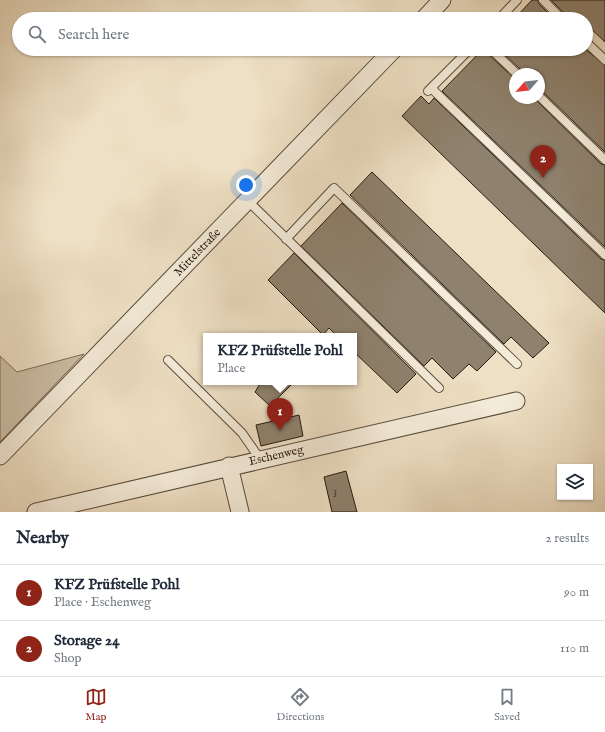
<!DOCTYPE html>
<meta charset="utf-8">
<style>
:root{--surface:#fff;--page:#f6f6f7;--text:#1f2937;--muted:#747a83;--line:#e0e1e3;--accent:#8f2418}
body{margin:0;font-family:"IM FELL English",serif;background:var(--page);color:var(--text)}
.controls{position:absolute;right:12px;bottom:12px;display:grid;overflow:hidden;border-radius:0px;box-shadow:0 1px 3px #0004}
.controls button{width:36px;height:36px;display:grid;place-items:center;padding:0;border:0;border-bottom:1px solid var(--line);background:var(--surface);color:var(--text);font:20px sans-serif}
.compass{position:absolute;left:509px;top:68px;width:36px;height:36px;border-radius:50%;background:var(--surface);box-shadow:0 1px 3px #0004;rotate:243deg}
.you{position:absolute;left:246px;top:185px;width:14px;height:14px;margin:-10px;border:3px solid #fff;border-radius:50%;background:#1a73e8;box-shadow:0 0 0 6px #1a73e833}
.badge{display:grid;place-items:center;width:26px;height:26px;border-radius:50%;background:var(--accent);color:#fff;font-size:13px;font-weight:700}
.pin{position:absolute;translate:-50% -33px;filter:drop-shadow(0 1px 2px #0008)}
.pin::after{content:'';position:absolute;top:21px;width:14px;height:12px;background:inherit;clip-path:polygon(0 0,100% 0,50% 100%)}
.popup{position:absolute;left:203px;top:333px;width:154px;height:52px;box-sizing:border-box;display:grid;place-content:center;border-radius:0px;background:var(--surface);filter:drop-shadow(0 1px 3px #0005);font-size:13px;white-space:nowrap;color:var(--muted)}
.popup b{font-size:15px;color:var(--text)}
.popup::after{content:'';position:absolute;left:50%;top:100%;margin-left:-8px;border:8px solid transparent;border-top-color:var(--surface)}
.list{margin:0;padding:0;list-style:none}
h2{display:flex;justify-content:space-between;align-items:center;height:52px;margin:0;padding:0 16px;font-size:17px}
h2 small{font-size:13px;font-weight:400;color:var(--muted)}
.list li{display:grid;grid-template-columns:26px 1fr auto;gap:12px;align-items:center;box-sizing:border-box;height:56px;padding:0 16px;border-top:1px solid var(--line)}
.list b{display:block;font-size:15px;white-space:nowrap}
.list p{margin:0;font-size:13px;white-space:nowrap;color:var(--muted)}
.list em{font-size:13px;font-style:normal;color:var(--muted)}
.icon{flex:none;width:22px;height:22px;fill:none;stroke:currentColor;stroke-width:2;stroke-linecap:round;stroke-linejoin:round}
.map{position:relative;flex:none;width:605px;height:512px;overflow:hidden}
.search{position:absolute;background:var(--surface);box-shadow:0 1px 3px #0004;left:12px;right:12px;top:12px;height:44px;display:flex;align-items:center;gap:10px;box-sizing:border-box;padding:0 14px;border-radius:22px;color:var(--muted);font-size:15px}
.sheet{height:164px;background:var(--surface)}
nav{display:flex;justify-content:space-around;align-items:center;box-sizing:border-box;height:56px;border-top:1px solid var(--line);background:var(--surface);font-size:11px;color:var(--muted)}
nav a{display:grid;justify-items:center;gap:2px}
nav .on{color:var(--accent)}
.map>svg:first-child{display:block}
.green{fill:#ccbea5;stroke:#7a6c5a}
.building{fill:#8e816d;stroke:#271a0f}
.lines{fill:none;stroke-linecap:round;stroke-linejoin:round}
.service-casing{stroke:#594c3c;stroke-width:10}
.minor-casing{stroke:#594c3c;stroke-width:19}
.service{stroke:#f4ebd9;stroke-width:8}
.minor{stroke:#f4ebd9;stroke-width:17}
.labels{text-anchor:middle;stroke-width:3;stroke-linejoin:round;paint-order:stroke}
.number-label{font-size:10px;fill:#413426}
.street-label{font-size:12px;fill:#271a0f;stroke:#f4ebd9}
</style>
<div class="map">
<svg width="605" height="512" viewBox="0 0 605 512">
<rect width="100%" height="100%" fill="#eee0c4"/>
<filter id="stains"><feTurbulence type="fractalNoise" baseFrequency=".005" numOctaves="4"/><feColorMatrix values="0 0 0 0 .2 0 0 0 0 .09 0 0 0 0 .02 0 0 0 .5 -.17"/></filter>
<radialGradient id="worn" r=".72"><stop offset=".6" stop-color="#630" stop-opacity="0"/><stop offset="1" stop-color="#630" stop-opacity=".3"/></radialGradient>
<path class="green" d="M84,354L0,442V356L17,372Z"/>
<path class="building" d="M532,0H538L539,4L554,19H514Z
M551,0H605V42L586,24V19H567L566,15Z
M483,49H486L487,53L515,79V98H534L601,164L605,165V247L442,91Z
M499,49H585L605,65V152L543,92L539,91V74H522L521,70Z
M421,96L429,104L434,98L601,259L605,260V313L402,116Z
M372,172L549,343L533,358L511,337L504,344L350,195Z
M342,203L496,352L477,371L469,364L453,379L432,358L424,366L301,246Z
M294,253L416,374L397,393L354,352V336H337L329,328L323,335L268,280Z
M261,382H294L270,406L255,392Z
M299,415L303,436L261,446L256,425Z
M346,471L357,512H332L324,477Z"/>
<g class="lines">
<defs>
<path id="service" d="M543,0L562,19
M499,19L517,0
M586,42L605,60
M491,49L517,74
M431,88L605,255
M428,91L470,49
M539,96L605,160
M247,200L439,388
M286,239L334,188L517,364
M168,360L242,433L260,459"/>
<path id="minor" d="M424,19L442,0
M0,456L394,49
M229,466L240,512
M36,512L516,401"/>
</defs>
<use href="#service" class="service-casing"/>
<use href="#minor" class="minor-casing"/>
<use href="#service" class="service"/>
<use href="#minor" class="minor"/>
</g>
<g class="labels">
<g class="number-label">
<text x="335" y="495">3</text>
</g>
<g class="street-label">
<text transform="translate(197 252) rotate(-46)" y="4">Mittelstraße</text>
<text transform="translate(276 455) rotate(-13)" y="4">Eschenweg</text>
</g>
</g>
<rect width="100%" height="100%" filter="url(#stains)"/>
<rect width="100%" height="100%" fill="url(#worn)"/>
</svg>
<div class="controls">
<button><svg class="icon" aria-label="layers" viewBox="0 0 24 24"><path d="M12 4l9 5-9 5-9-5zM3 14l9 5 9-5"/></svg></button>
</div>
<svg class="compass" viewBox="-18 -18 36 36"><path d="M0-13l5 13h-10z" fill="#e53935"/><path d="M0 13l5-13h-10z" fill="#747a83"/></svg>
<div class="you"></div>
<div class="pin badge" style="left:280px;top:431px">1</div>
<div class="popup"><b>KFZ Prüfstelle Pohl</b>Place</div>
<div class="pin badge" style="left:543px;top:178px">2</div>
<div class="search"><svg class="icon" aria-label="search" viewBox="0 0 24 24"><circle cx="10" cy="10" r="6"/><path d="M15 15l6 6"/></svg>Search here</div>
</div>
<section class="sheet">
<h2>Nearby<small>2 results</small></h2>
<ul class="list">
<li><span class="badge">1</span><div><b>KFZ Prüfstelle Pohl</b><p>Place · Eschenweg</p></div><em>90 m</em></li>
<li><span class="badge">2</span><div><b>Storage 24</b><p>Shop</p></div><em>110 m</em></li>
</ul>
</section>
<nav>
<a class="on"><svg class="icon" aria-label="map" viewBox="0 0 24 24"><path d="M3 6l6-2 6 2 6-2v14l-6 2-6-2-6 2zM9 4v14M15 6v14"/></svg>Map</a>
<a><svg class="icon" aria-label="directions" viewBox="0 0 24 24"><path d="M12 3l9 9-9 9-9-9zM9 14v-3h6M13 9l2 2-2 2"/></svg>Directions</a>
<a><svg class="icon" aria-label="saved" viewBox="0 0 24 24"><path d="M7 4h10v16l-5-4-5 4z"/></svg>Saved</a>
</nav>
